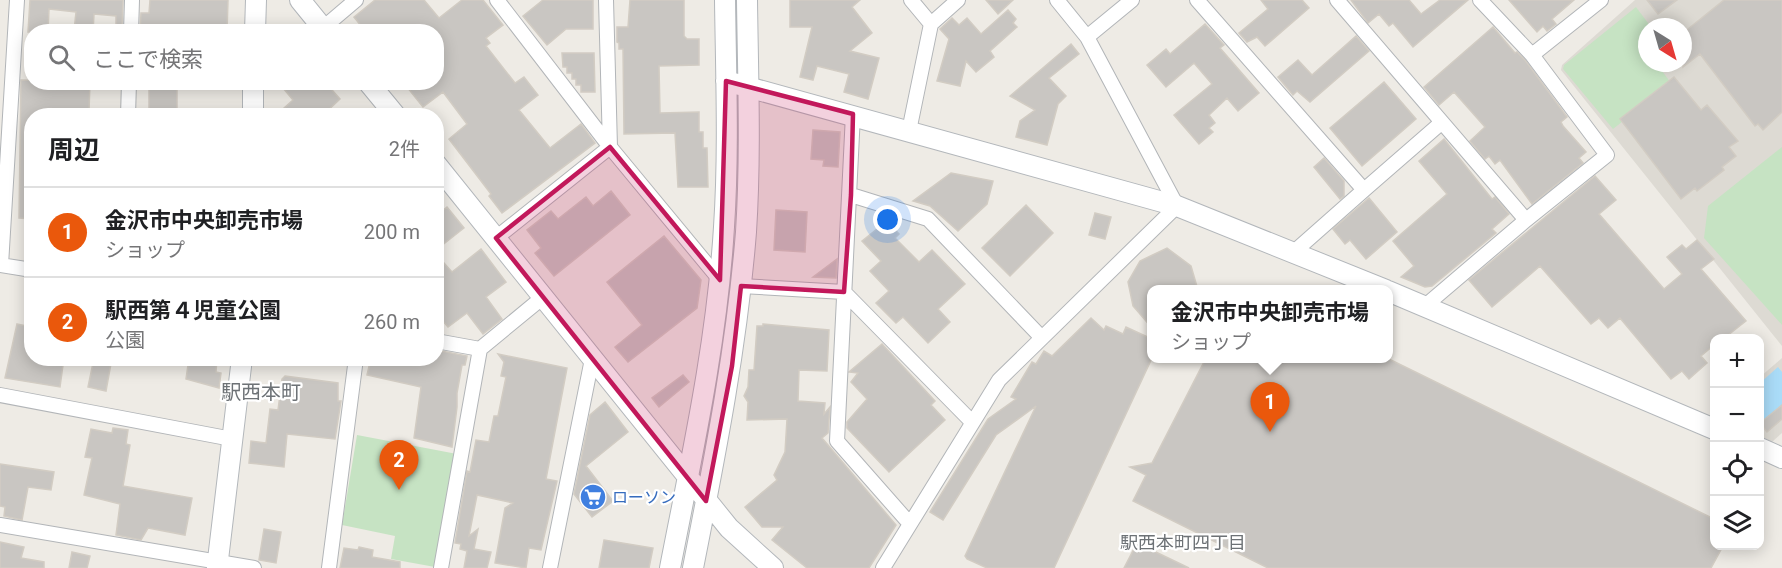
<!DOCTYPE html>
<html lang="ja">
<meta charset="utf-8">
<style>
:root{--surface:#fff;--page:#f6f6f6;--text:#202124;--muted:#757577;--line:#e0e0e0;--accent:#ea580c}
body{margin:0;font-family:Roboto,"Noto Sans JP",sans-serif;background:var(--page);color:var(--text)}
.controls{position:absolute;right:18px;bottom:18px;display:grid;overflow:hidden;border-radius:12px;box-shadow:0 3px 15px #0003}
.controls button{width:54px;height:54px;display:grid;place-items:center;padding:0;border:0;border-bottom:2px solid var(--line);background:var(--surface);color:var(--text);font:30px sans-serif}
.compass{position:absolute;left:1638px;top:18px;width:54px;height:54px;border-radius:50%;background:var(--surface);box-shadow:0 3px 15px #0003;rotate:143deg}
.you{position:absolute;left:888px;top:220px;width:21px;height:21px;margin:-15px;border:4px solid #fff;border-radius:50%;background:#1a73e8;box-shadow:0 0 0 9px #1a73e833}
.badge{display:grid;place-items:center;width:39px;height:39px;border-radius:50%;background:var(--accent);color:#fff;font-size:20px;font-weight:700}
.pin{position:absolute;translate:-50% -50px;filter:drop-shadow(0 2px 3px #0008)}
.pin::after{content:'';position:absolute;top:32px;width:21px;height:18px;background:inherit;clip-path:polygon(0 0,100% 0,50% 100%)}
.popup{position:absolute;left:1147px;top:285px;width:246px;height:78px;box-sizing:border-box;display:grid;place-content:center;border-radius:12px;background:var(--surface);filter:drop-shadow(0 2px 4px #0005);font-size:20px;white-space:nowrap;color:var(--muted)}
.popup b{font-size:22px;color:var(--text)}
.popup::after{content:'';position:absolute;left:50%;top:100%;margin-left:-12px;border:12px solid transparent;border-top-color:var(--surface)}
.list{margin:0;padding:0;list-style:none}
h2{display:flex;justify-content:space-between;align-items:center;height:78px;margin:0;padding:0 24px;font-size:26px}
h2 small{font-size:20px;font-weight:400;color:var(--muted)}
.list li{display:grid;grid-template-columns:39px 1fr auto;gap:18px;align-items:center;box-sizing:border-box;height:90px;padding:0 24px;border-top:2px solid var(--line)}
.list b{display:block;font-size:22px;white-space:nowrap}
.list p{margin:0;font-size:20px;white-space:nowrap;color:var(--muted)}
.list em{font-size:20px;font-style:normal;color:var(--muted)}
.icon{flex:none;width:33px;height:33px;fill:none;stroke:currentColor;stroke-width:2;stroke-linecap:round;stroke-linejoin:round}
.map{position:relative;flex:none;width:1782px;height:568px;overflow:hidden}
.search{position:absolute;background:var(--surface);box-shadow:0 3px 15px #0003;left:24px;top:24px;width:420px;height:66px;display:flex;align-items:center;gap:15px;box-sizing:border-box;padding:0 21px;border-radius:24px;color:var(--muted);font-size:22px}
.panel{position:absolute;background:var(--surface);box-shadow:0 3px 15px #0003;left:24px;top:108px;width:420px;height:258px;border-radius:24px}
.map>svg:first-child{display:block}
.education{fill:#dddad3;fill-rule:evenodd}
.green{fill:#c6e3c3}
.water{fill:#aadcf8}
.building{fill:#c9c6c2;stroke:#d2ccc3;stroke-width:1.5}
.lines{fill:none;stroke-linecap:round;stroke-linejoin:round}
.street-casing{stroke:#b2b5b8;stroke-width:16}
.secondary-casing{stroke:#b3b7bb;stroke-width:22}
.street{stroke:#fff;stroke-width:14}
.secondary{stroke:#fff;stroke-width:20}
.marked{fill:#c2185b;fill-opacity:0.2;stroke:#c2185b;stroke-width:4.5;stroke-linejoin:round}
.labels{text-anchor:middle;stroke-width:4.5;stroke-linejoin:round;paint-order:stroke}
.shop-label{font-size:16px;fill:#366cbe;stroke:#fff;text-anchor:start}
.neighbourhood-label{font-size:18px;fill:#6d7276;stroke:#fff}
.quarter-label{font-size:20px;fill:#6d7276;stroke:#fff}
</style>
<div class="map">
<svg width="1782" height="568" viewBox="0 0 1782 568">
<rect width="100%" height="100%" fill="#eeebe5"/>
<path class="education" d="M1635,0H1782V346L1561,70L1562,65ZM1647,27H1683V63H1647Z
M1782,358V433L1772,442L1760,436V377Z"/>
<path class="green" d="M1636,7L1651,27H1647V63H1656L1671,83L1613,129L1563,69L1564,65Z
M1782,147V325L1704,238L1708,206Z
M357,435L457,454L435,567L391,559L395,536L342,525Z"/>
<path class="water" d="M1778,367L1782,372V408L1760,426V383Z"/>
<path class="building" d="M30,0H123L122,26H116V16L94,14L93,32L74,31L76,12L49,9L48,32H28Z
M150,0H228L227,32H140L141,13H149Z
M375,0H424L439,18L462,0H483L503,25L486,38L490,43L486,46L515,83L524,77L538,95L519,110L550,148L581,124L595,143L502,213L489,196L491,194L449,139L467,124L443,92L423,107L403,82H436V32H366L354,17Z
M543,0H593V29H566L547,45L523,16Z
M630,0H684V36L687,39H699V65L659,66L660,113L699,112V132H703V148H707L708,187H678L675,133L624,134L623,49H619V43L617,42V27H628Z
M790,0H860L852,7L872,33L850,51L879,58L868,99L844,92L849,74L817,66L813,80L800,77L812,27H790Z
M986,0H1013L998,14Z
M1261,0H1302L1309,8L1265,46L1257,37L1247,42L1239,33L1268,9Z
M1351,0H1409L1421,14L1440,0H1468L1413,47L1393,23L1389,26L1379,14L1368,23Z
M1509,0H1574L1552,19L1556,24L1547,31L1543,26L1537,32Z
M1647,0H1677L1658,14Z
M1724,0H1782V112L1763,130L1758,124L1755,126L1700,54L1683,67V33Z
M1008,10L1016,19L1013,23L1017,27L990,51L994,57L976,72L966,61L960,86L937,81L949,39L940,29L952,18L959,25L967,18L981,34Z
M1205,24L1224,45L1220,48L1259,93L1238,111L1227,98L1209,115L1215,123L1209,128L1213,132L1199,144L1174,115L1212,84L1194,63L1166,87L1147,65L1166,49L1170,54Z
M1493,27L1515,53L1517,52L1525,60L1567,117L1561,122L1563,126L1586,152L1579,158L1583,163L1532,204L1500,160L1495,164L1489,156L1485,159L1470,141L1485,127L1454,92L1439,105L1424,87Z
M1356,36L1369,51L1310,102L1297,91L1293,95L1278,77L1298,60L1312,75Z
M1071,44L1079,54L1049,78L1066,96L1058,104L1047,145L1016,137L1020,121L1035,110L1010,96Z
M562,53H594L595,92H581V85H576V79H572V73H567V67H563Z
M1674,77L1701,110L1707,105L1738,141L1729,147L1736,156L1722,167L1724,170L1697,191L1695,188L1681,199L1620,119Z
M21,80L90,82L89,111L53,109L49,110V116H32V219L19,218Z
M278,82H325L340,99L322,116H275L293,100Z
M1384,82L1416,119L1362,166L1330,128Z
M149,88H177V116H149Z
M813,130L840,132L838,167L823,166L824,160L811,159Z
M1444,139L1492,199L1495,197L1509,214L1492,229L1496,233L1432,286L1425,287L1401,277L1414,266L1393,241L1447,194L1419,161Z
M1324,158L1344,181V196L1340,199L1314,167Z
M951,173L993,181L987,204L958,231L930,206L913,201Z
M1595,176L1616,200L1599,214L1664,289L1682,274L1667,257L1682,245L1686,249L1697,240L1714,259L1701,269L1746,321L1723,339H1714V345L1701,356L1707,363L1689,379L1682,371L1671,379L1620,318L1608,328L1599,318L1591,324L1540,266L1492,307L1469,280Z
M611,191L630,215L554,276L535,253L541,248L527,230L551,211L558,219L586,197L593,206Z
M1369,198L1397,232L1366,259L1350,240L1345,244L1333,229Z
M1026,205L1053,233L1010,276L982,248Z
M447,207L464,228L436,250V216Z
M776,210L807,212L805,252L774,250Z
M1095,213L1111,217L1105,239L1089,235Z
M887,221L899,234L895,238L919,262L932,250L965,284L938,309L950,322L928,343L903,317L896,323L876,303L889,291L870,271L881,261L862,241Z
M664,236L701,280L697,308L628,362L615,347L642,325L607,282Z
M1167,248L1191,266L1198,290H1152V328L1133,306L1128,282L1140,261Z
M481,249L506,282L486,297L502,319L483,334L467,313L448,327L436,313V254L452,272Z
M837,259L836,278L813,277Z
M1091,318L1104,330L1106,326L1123,334L1126,327L1152,339V358L1054,568H987L967,559L965,556L1036,406L996,435L943,520L930,512L988,419L1016,399L1011,397L1032,362L1036,364L1044,351L1052,356Z
M17,324L32,327V358H64L60,387L5,378Z
M763,324L829,330L827,371L799,370L798,401L825,403L824,414L830,407L828,433L822,438L896,525L869,568H807L772,540L783,527H762L745,507L777,480L774,475L785,452L787,419L747,420L748,402L744,396L748,387L749,370H754L757,326H763Z
M882,344L935,401L931,405L945,420L889,472L847,428V422L867,399L851,382L858,373L849,372Z
M436,350L467,356L465,365H462L457,393V407L452,447L414,438L421,387L367,375L370,362L378,363L379,358H436Z
M498,354L567,368L546,479L557,481L541,550L529,548L526,568L495,563L505,508L513,503L477,495L469,536L478,529L474,549L491,552L487,568H464L467,551L460,549L461,544L455,543L467,471L470,472L476,440L489,442L494,416H498L506,377L501,376L504,362Z
M94,358H112L106,391L88,387Z
M189,358H217L216,372L221,373L219,388L186,379Z
M1206,358H1387L1714,519V546H1723L1711,568H1268L1133,501L1146,475L1130,467L1152,463Z
M683,375L689,382L659,407L652,398Z
M285,376L338,383V401H341L335,439L287,434L284,467L249,463L251,441L266,443L270,409L278,410L282,379Z
M605,402L628,432L586,466L613,501L592,517L574,494L590,415Z
M1782,405V419L1767,432L1760,423Z
M113,428L128,430L126,444L130,445L123,486L192,498L185,535L148,528L141,540L116,535L120,504L84,495L92,458L85,457L91,429L112,433Z
M0,464L54,472L51,490L28,487L22,520L4,516L5,507L0,506Z
M264,529L281,532L276,563L259,560Z
M604,540L653,548L649,568H599Z
M0,542L24,547L21,558L44,562V568H0Z
M1137,543L1189,568H1124Z
M359,547L373,550L372,557L400,562V568H340L344,548L358,550Z
M72,552L90,556L87,568H69Z"/>
<g class="lines">
<defs>
<path id="street" d="M497,0L610,147L720,280
M911,0L931,24
M1197,0L1364,190L1441,123
M1337,0L1526,220
M323,28L356,0
M131,32L132,0
M1087,37L1132,0
M1532,55L1601,0
M853,114L837,441L910,524
M128,116L129,82
M909,131L931,24L958,0
M851,195L928,219L1042,338
M496,238L610,147L606,0
M1295,251L1364,190
M0,265L32,270
M1,265L17,0
M741,286L844,292L972,422
M1425,306L1526,220L1607,155L1532,55L1480,0
M436,341L480,349
M0,395L232,439
M0,525L254,568
M329,568L356,358
M441,568L480,349L542,298
M550,568L592,359
M883,568L999,380L1177,206L1087,37L1057,0"/>
<path id="secondary" d="M300,0L326,32
M255,32L256,0
M726,81L1177,206L1386,290
M368,82L396,116
M253,116V82
M436,164L729,528L773,568
M1388,291L1714,429
M1760,448L1782,458
M217,568L242,358
M670,568C692,455 717,343 724,227C729,152 726,76 725,0
M693,568C715,456 737,346 746,232C751,155 748,77 747,0"/>
</defs>
<use href="#street" class="street-casing"/>
<use href="#secondary" class="secondary-casing"/>
<use href="#street" class="street"/>
<use href="#secondary" class="secondary"/>
</g>
<path class="marked" d="M726,81L853,114L851,195L844,292L741,286L732,366L706,501L496,238L610,147L720,280Z"/>
<defs>
<symbol id="supermarket-disc" viewBox="-11 -11 22 22"><circle r="9.5" fill="#3f7fe0" stroke="#fff"/><path d="M-6-5.5h2.5l.6 2H6L4.5 2H-2.5L-4.4-4H-6ZM-1.5 3.2a1.3 1.3 0 1 0 .1 0ZM3 3.2a1.3 1.3 0 1 0 .1 0Z" fill="#fff"/></symbol>
</defs>
<g fill-rule="evenodd">
<use href="#supermarket-disc" x="578" y="482" width="30" height="30"/>
</g>
<g class="labels">
<g class="shop-label">
<text x="612" y="503">ローソン</text>
</g>
<g class="neighbourhood-label">
<text x="1183" y="549">駅西本町四丁目</text>
</g>
<g class="quarter-label">
<text x="261" y="399">駅西本町</text>
</g>
</g>
</svg>
<div class="controls">
<button>+</button>
<button>−</button>
<button><svg class="icon" aria-label="locate" viewBox="0 0 24 24"><circle cx="12" cy="12" r="6"/><path d="M12 2v4M12 18v4M2 12h4M18 12h4"/></svg></button>
<button><svg class="icon" aria-label="layers" viewBox="0 0 24 24"><path d="M12 4l9 5-9 5-9-5zM3 14l9 5 9-5"/></svg></button>
</div>
<svg class="compass" viewBox="-18 -18 36 36"><path d="M0-13l5 13h-10z" fill="#e53935"/><path d="M0 13l5-13h-10z" fill="#757577"/></svg>
<div class="you"></div>
<div class="pin badge" style="left:1270px;top:432px">1</div>
<div class="popup"><b>金沢市中央卸売市場</b>ショップ</div>
<div class="pin badge" style="left:399px;top:490px">2</div>
<div class="search"><svg class="icon" aria-label="search" viewBox="0 0 24 24"><circle cx="10" cy="10" r="6"/><path d="M15 15l6 6"/></svg>ここで検索</div>
<section class="panel">
<h2>周辺<small>2件</small></h2>
<ul class="list">
<li><span class="badge">1</span><div><b>金沢市中央卸売市場</b><p>ショップ</p></div><em>200 m</em></li>
<li><span class="badge">2</span><div><b>駅西第４児童公園</b><p>公園</p></div><em>260 m</em></li>
</ul>
</section>
</div>
